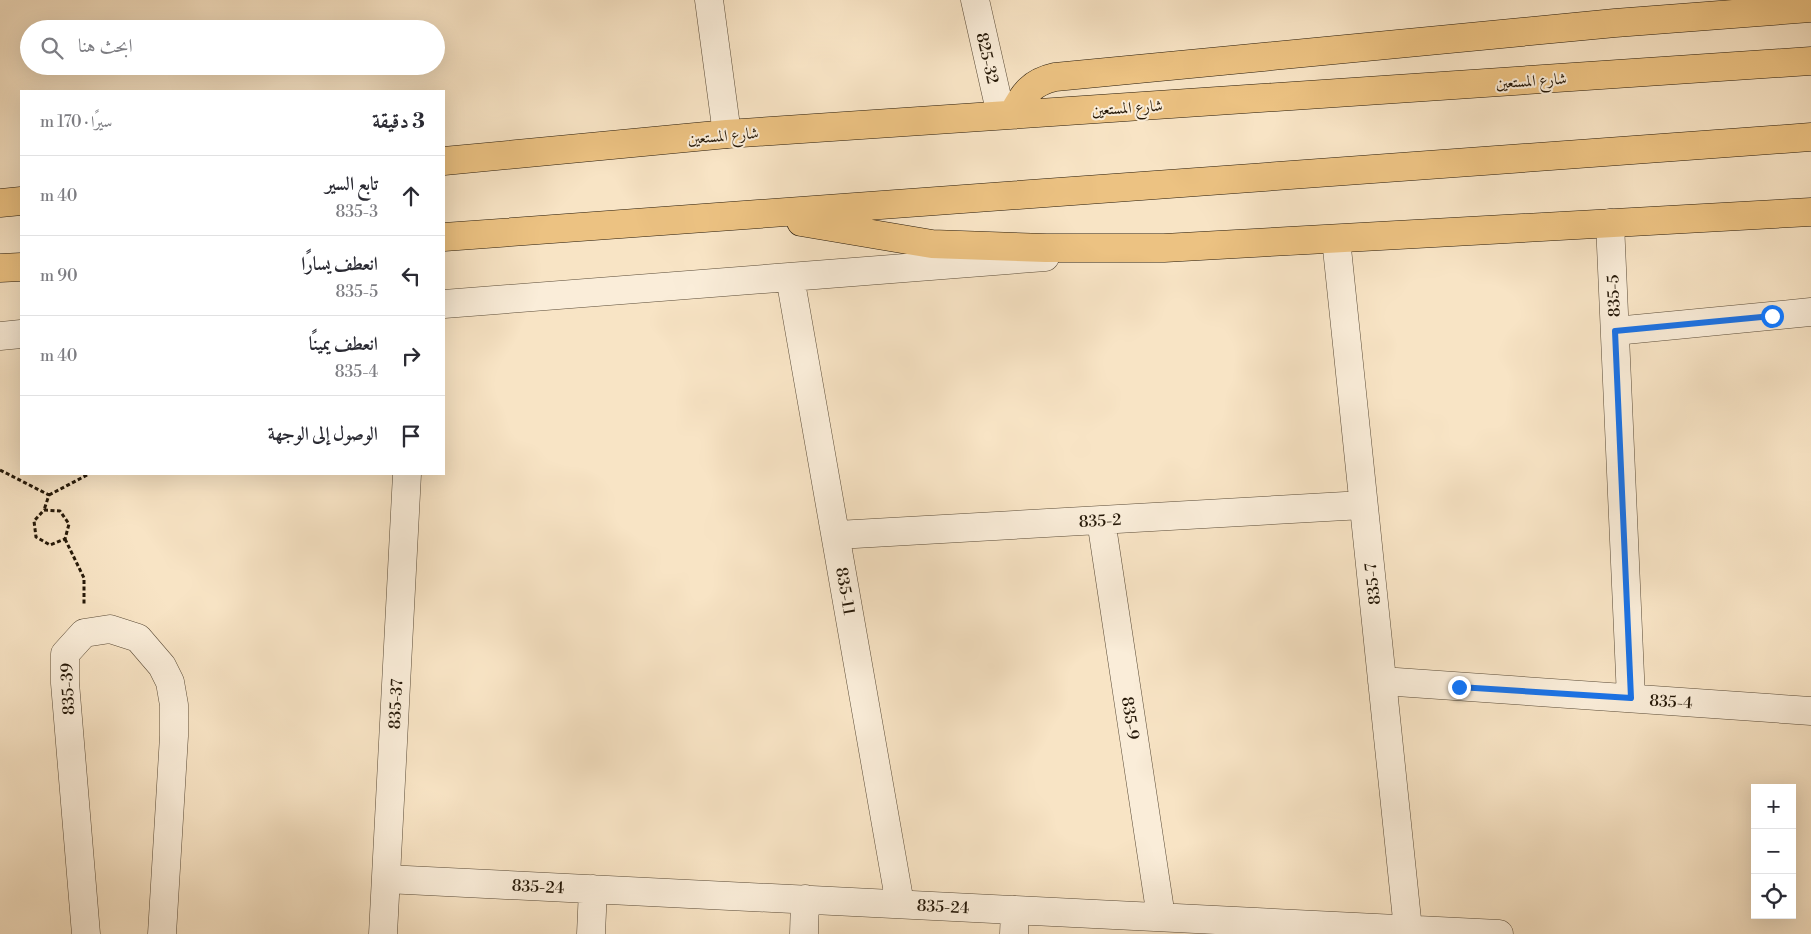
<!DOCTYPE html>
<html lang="ar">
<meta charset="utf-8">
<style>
:root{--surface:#fff;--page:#f2f2f3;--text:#2b2b33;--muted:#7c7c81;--line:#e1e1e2}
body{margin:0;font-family:"Libre Bodoni",Amiri,serif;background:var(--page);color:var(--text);direction:rtl}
.controls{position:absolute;right:15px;bottom:15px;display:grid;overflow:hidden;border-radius:0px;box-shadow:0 5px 20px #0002}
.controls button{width:45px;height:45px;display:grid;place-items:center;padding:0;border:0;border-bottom:1px solid var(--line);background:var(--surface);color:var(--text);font:25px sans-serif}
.stop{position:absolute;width:15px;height:15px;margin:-11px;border:4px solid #1a73e8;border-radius:50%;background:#fff}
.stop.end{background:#1a73e8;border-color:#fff;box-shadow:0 1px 5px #0008}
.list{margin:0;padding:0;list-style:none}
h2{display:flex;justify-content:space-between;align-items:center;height:65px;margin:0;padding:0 20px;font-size:21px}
h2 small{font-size:16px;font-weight:400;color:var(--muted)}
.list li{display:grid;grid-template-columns:32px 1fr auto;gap:15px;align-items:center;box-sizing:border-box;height:80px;padding:0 20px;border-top:1px solid var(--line)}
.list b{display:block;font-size:19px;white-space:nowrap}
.list p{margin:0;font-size:16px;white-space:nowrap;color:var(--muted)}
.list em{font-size:16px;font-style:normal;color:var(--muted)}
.icon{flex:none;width:28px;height:28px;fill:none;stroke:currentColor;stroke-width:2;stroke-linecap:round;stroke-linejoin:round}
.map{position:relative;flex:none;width:1811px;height:934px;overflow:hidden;direction:ltr}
.search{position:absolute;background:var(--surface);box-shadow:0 5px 20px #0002;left:20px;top:20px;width:425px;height:55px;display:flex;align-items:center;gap:12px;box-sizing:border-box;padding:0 18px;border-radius:28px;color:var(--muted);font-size:19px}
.panel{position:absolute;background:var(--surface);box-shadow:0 5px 20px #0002;left:20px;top:90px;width:425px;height:385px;border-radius:0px;direction:rtl}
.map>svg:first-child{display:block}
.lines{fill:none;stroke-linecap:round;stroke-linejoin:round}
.minor-casing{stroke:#5a4b37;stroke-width:29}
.major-casing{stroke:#251808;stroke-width:29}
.path{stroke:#251808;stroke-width:3;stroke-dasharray:4 2.5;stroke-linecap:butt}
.minor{stroke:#faedd9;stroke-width:28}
.major{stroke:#ecc282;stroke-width:28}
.route{stroke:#1a73e8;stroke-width:6}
.labels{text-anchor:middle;stroke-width:4;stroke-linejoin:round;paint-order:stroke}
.street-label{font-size:16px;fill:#251808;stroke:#faedd9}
</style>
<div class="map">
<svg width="1811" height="934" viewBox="0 0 1811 934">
<rect width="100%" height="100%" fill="#f8e4c5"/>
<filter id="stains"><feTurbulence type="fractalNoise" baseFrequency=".004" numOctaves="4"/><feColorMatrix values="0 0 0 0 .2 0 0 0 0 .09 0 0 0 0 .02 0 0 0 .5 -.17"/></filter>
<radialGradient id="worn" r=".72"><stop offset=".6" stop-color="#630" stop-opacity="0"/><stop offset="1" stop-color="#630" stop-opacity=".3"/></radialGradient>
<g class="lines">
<defs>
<path id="minor" d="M709,0L727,134
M975,0L1001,115
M1610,223L1631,698
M1336,239L1408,929
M790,277L900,904
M444,304L1045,257
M1615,331L1811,312
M0,336L21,334
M1101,520L1161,917
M837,535L1363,505
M1382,681L1811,711
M386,879L1499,934
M86,934L65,683V654L84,633L110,629L138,638L162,666L170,682L174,705V736L162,934
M383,934L407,474
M591,934L593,889
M804,934L805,899
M1014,934L1015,910"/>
<path id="major" d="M1013,114C1023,94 1032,82 1055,77L1615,23L1811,8
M444,161L727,134L1811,61
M0,203L21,201
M801,222L932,244L1046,248H1164L1811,212
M444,237L1811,137
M0,268L21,267"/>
</defs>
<use href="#minor" class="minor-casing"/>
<use href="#major" class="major-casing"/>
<path class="path" d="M0,470L49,495L44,510
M49,495L89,474
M44,510L60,511L69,524L65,539L50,545L36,537L34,521Z
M65,539L84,578V605"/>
<use href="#minor" class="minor"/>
<use href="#major" class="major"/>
</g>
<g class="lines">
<path class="route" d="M1459,687L1631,698L1615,331L1772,316"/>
</g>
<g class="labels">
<g class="street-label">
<text transform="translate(988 58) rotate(77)" y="6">825-32</text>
<text transform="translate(1531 80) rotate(-4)" y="6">شارع المستعين</text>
<text transform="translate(1127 107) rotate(-4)" y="6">شارع المستعين</text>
<text transform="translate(723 135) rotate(-5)" y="6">شارع المستعين</text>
<text transform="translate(1613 296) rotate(-92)" y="6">835-5</text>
<text transform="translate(1100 520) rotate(-3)" y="6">835-2</text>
<text transform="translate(1372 584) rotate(-96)" y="6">835-7</text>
<text transform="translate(846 591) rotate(80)" y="6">835-11</text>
<text transform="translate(67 689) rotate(-93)" y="6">835-39</text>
<text transform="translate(1671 701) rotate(4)" y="6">835-4</text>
<text transform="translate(395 704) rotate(-87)" y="6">835-37</text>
<text transform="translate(1131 718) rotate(81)" y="6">835-9</text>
<text transform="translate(538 886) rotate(3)" y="6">835-24</text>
<text transform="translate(943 906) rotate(3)" y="6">835-24</text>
</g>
</g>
<rect width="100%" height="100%" filter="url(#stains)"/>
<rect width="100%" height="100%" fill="url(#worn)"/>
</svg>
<div class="controls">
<button>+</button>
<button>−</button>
<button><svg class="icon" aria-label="locate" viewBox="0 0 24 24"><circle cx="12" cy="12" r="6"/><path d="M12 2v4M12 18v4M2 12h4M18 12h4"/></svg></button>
</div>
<div class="stop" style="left:1772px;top:316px"></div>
<div class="stop end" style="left:1459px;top:687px"></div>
<div class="search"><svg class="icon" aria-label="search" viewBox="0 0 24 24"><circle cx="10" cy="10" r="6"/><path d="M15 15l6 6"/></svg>ابحث هنا</div>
<section class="panel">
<h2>3 دقيقة<small>سيرًا · 170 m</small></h2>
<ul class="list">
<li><svg class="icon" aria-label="ahead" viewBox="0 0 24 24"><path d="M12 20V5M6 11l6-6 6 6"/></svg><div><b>تابع السير</b><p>835-3</p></div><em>40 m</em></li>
<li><svg class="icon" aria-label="left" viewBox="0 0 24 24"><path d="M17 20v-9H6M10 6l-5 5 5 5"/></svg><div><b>انعطف يسارًا</b><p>835-5</p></div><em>90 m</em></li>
<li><svg class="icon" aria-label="right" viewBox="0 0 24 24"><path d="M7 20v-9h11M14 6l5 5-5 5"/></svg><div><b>انعطف يمينًا</b><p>835-4</p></div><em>40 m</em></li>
<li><svg class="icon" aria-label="arrive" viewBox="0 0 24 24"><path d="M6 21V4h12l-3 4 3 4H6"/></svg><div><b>الوصول إلى الوجهة</b></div></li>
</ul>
</section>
</div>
